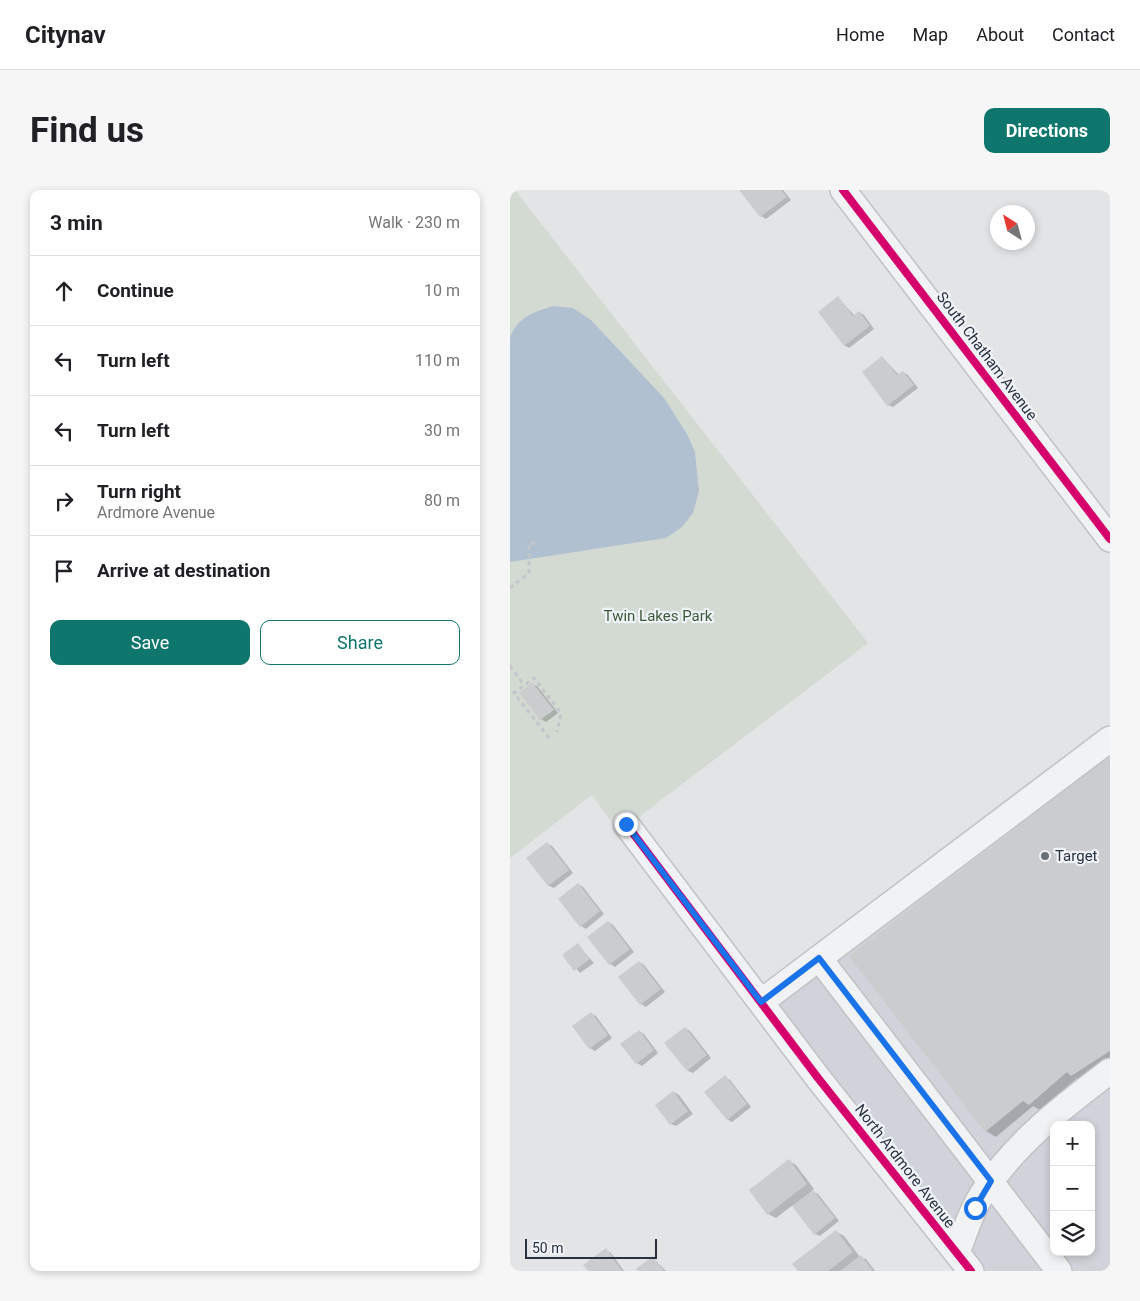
<!DOCTYPE html>
<meta charset="utf-8">
<style>
:root{--surface:#fff;--page:#f6f6f6;--text:#202124;--muted:#757577;--line:#e0e0e0;--accent:#0f766e}
body{margin:0;font-family:Roboto,sans-serif;background:var(--page);color:var(--text)}
.controls{position:absolute;right:15px;bottom:15px;display:grid;overflow:hidden;border-radius:10px;box-shadow:0 2px 8px #0003}
.controls button{width:45px;height:45px;display:grid;place-items:center;padding:0;border:0;border-bottom:1px solid var(--line);background:var(--surface);color:var(--text);font:25px sans-serif}
.compass{position:absolute;left:480px;top:15px;width:45px;height:45px;border-radius:50%;background:var(--surface);box-shadow:0 2px 8px #0003;rotate:324deg}
.scale{position:absolute;left:15px;bottom:12px;width:132px;box-sizing:border-box;padding-left:5px;border:2px solid #29303f;border-top:0;font-size:14px;line-height:18px;white-space:nowrap;color:#29303f;-webkit-text-stroke:4px #eff2f6;paint-order:stroke}
.stop{position:absolute;width:15px;height:15px;margin:-11px;border:4px solid #1a73e8;border-radius:50%;background:#fff}
.stop.end{background:#1a73e8;border-color:#fff;box-shadow:0 1px 5px #0008}
.list{margin:0;padding:0;list-style:none}
h2{display:flex;justify-content:space-between;align-items:center;height:65px;margin:0;padding:0 20px;font-size:21px}
h2 small{font-size:16px;font-weight:400;color:var(--muted)}
.list li{display:grid;grid-template-columns:32px 1fr auto;gap:15px;align-items:center;box-sizing:border-box;height:70px;padding:0 20px;border-top:1px solid var(--line)}
.list b{display:block;font-size:19px;white-space:nowrap}
.list p{margin:0;font-size:16px;white-space:nowrap;color:var(--muted)}
.list em{font-size:16px;font-style:normal;color:var(--muted)}
.actions{display:flex;gap:10px;padding:15px 20px}
.actions a{flex:1;padding:11px 0;border:1px solid var(--accent);border-radius:10px;text-align:center;font-size:18px;color:var(--accent)}
.actions .main{background:var(--accent);color:#fff}
.icon{flex:none;width:28px;height:28px;fill:none;stroke:currentColor;stroke-width:2;stroke-linecap:round;stroke-linejoin:round}
.map{position:relative;flex:none;width:600px;height:1081px;overflow:hidden;border-radius:10px}
header{display:flex;align-items:center;gap:30px;box-sizing:border-box;height:70px;padding:0 25px;background:var(--surface);border-bottom:1px solid var(--line)}
header strong{font-size:24px}
nav{display:flex;gap:28px;margin-inline-start:auto;font-size:18px}
.intro{display:flex;align-items:center;justify-content:space-between;box-sizing:border-box;height:120px;padding:0 30px}
h1{margin:0;font-size:35px}
.button{padding:12px 22px;border-radius:10px;background:var(--accent);color:#fff;font-size:18px;font-weight:700}
main{display:flex;gap:30px;padding:0 30px}
aside{flex:1;background:var(--surface);border-radius:10px;box-shadow:0 2px 8px #0003}
.map>svg:first-child{display:block}
.built{fill:#d0d3d9;fill-rule:evenodd}
.green{fill:#d2dad2}
.water{fill:#b1c0d0}
.shadow{fill:#0003}
.building{fill:#caccce}
.lines{fill:none;stroke-linecap:round;stroke-linejoin:round}
.minor-casing{stroke:#c0c2c4;stroke-width:28}
.path{stroke:#c3c5ca;stroke-width:3;stroke-dasharray:4 4;stroke-linecap:butt}
.minor{stroke:#f1f2f3;stroke-width:25}
.cycleway-casing{stroke:#eff2f6;stroke-width:11}
.cycleway{stroke:#d6006c;stroke-width:8}
.route{stroke:#1a73e8;stroke-width:6}
.poi-dot{fill:#6a6f79;stroke:#eff2f6;stroke-width:2}
.labels{text-anchor:middle;stroke-width:4.5;stroke-linejoin:round;paint-order:stroke}
.street-label{font-size:15px;fill:#29303f;stroke:#eff2f6}
.park-label{font-size:15px;fill:#3d5a37;stroke:#eff2f6}
.poi-label{font-size:15px;fill:#29303f;stroke:#eff2f6;text-anchor:start}
</style>
<header>
<strong>Citynav</strong>
<nav><a>Home</a><a>Map</a><a>About</a><a>Contact</a></nav>
</header>
<div class="intro"><h1>Find us</h1><a class="button">Directions</a></div>
<main>
<aside>
<h2>3 min<small>Walk · 230 m</small></h2>
<ul class="list">
<li><svg class="icon" aria-label="ahead" viewBox="0 0 24 24"><path d="M12 20V5M6 11l6-6 6 6"/></svg><div><b>Continue</b></div><em>10 m</em></li>
<li><svg class="icon" aria-label="left" viewBox="0 0 24 24"><path d="M17 20v-9H6M10 6l-5 5 5 5"/></svg><div><b>Turn left</b></div><em>110 m</em></li>
<li><svg class="icon" aria-label="left" viewBox="0 0 24 24"><path d="M17 20v-9H6M10 6l-5 5 5 5"/></svg><div><b>Turn left</b></div><em>30 m</em></li>
<li><svg class="icon" aria-label="right" viewBox="0 0 24 24"><path d="M7 20v-9h11M14 6l5 5-5 5"/></svg><div><b>Turn right</b><p>Ardmore Avenue</p></div><em>80 m</em></li>
<li><svg class="icon" aria-label="arrive" viewBox="0 0 24 24"><path d="M6 21V4h12l-3 4 3 4H6"/></svg><div><b>Arrive at destination</b></div></li>
</ul>
<div class="actions"><a class="main">Save</a><a>Share</a></div>
</aside>
<div class="map">
<svg width="600" height="1081" viewBox="0 0 600 1081">
<rect width="100%" height="100%" fill="#e2e4e6"/>
<path class="built" d="M600,535V1081H468L249,801ZM544,935H581V1062H544Z"/>
<path class="green" d="M5,0L358,453L109,642L82,605L0,668V1Z"/>
<path class="water" d="M43,116L63,118L81,130L154,208L177,244L185,262L189,301L183,323L172,337L156,348L0,372V148C7,127 24,122 43,116Z"/>
<path class="shadow" d="M231,0H273L281,10L256,29L251,26Z
M328,108L345,126L349,122L354,125L364,139L339,158L334,155Z
M372,167L389,185L393,182L398,185L408,198L383,217L378,215Z
M22,494L27,496L48,523L36,532L31,529L11,503Z
M600,568V874L572,891L567,888L530,920L523,916L486,947L476,941L340,766Z
M37,653L42,656L63,683L44,698L39,696L18,668Z
M68,694L73,697L94,724L76,739L71,736Z
M98,732L103,735L124,762L105,777L100,774Z
M68,755L84,773L70,783L54,765Z
M129,772L134,775L155,802L136,817L131,814Z
M81,824L86,826L102,848L85,861L80,858Z
M175,838L180,841L201,868L183,883L178,881Z
M129,841L134,844L148,863L132,876L127,873Z
M215,887L220,890L241,917L222,932L217,929Z
M164,902L169,905L183,924L166,936L161,934Z
M279,971L286,975L304,999L301,1001L308,1004L329,1031L310,1046L305,1044L283,1015L266,1028L258,1024Z
M327,1042L334,1046L350,1067L356,1069L365,1081H289Z
M96,1060L101,1063L114,1081H79Z
M143,1068L156,1081H129Z"/>
<path class="building" d="M229,0H271L277,7L250,27Z
M328,106L343,126L349,121L360,136L334,156L308,122Z
M372,166L387,185L393,181L404,195L377,216L352,182Z
M22,492L44,520L30,530L9,503Z
M600,566V861L561,886L557,882L519,915L513,911L475,942L339,766Z
M37,652L59,680L38,696L16,668Z
M68,693L90,721L70,737L48,709Z
M98,731L120,759L99,775L77,747Z
M68,753L80,769L64,781L52,765Z
M129,771L151,799L130,815L108,787Z
M81,822L98,845L79,859L62,836Z
M175,837L197,865L177,881L154,853Z
M129,840L144,860L126,874L110,854Z
M215,885L237,914L217,930L194,902Z
M163,901L178,921L160,935L145,915Z
M279,969L297,994L257,1025L239,1000Z
M303,1000L325,1028L304,1045L282,1016Z
M326,1040L343,1062L318,1081H288L282,1074Z
M96,1058L112,1081H78L73,1075Z
M351,1065L363,1081H330Z
M143,1066L154,1081H128L126,1079Z"/>
<g class="lines">
<defs>
<path id="minor" d="M333,0L600,349
M116,634L308,888L461,1081
M309,768L549,1081
M251,812L600,549
M447,1063C455,1042 462,1018 475,1000C507,951 554,916 600,881"/>
</defs>
<use href="#minor" class="minor-casing"/>
<path class="path" d="M0,398L19,383V353H29
M0,476L14,495
M39,548L4,503L24,488L51,523L47,542"/>
<use href="#minor" class="minor"/>
<defs>
<path id="cycleway" d="M333,0L600,349
M116,634L308,888L461,1081"/>
</defs>
<use href="#cycleway" class="cycleway-casing"/>
<use href="#cycleway" class="cycleway"/>
</g>
<g class="lines">
<path class="route" d="M116,634L251,812L309,768L481,991L465,1018"/>
</g>
<circle class="poi-dot" cx="535" cy="666" r="5"/>
<g class="labels">
<g class="street-label">
<text transform="translate(477 166) rotate(53)" y="5">South Chatham Avenue</text>
<text transform="translate(395 976) rotate(52)" y="5">North Ardmore Avenue</text>
</g>
<g class="park-label">
<text x="148" y="431">Twin Lakes Park</text>
</g>
<g class="poi-label">
<text x="545" y="671">Target</text>
</g>
</g>
</svg>
<div class="controls">
<button>+</button>
<button>−</button>
<button><svg class="icon" aria-label="layers" viewBox="0 0 24 24"><path d="M12 4l9 5-9 5-9-5zM3 14l9 5 9-5"/></svg></button>
</div>
<svg class="compass" viewBox="-18 -18 36 36"><path d="M0-13l5 13h-10z" fill="#e53935"/><path d="M0 13l5-13h-10z" fill="#757577"/></svg>
<div class="scale">50 m</div>
<div class="stop" style="left:465px;top:1018px"></div>
<div class="stop end" style="left:116px;top:634px"></div>
</div>
</main>
